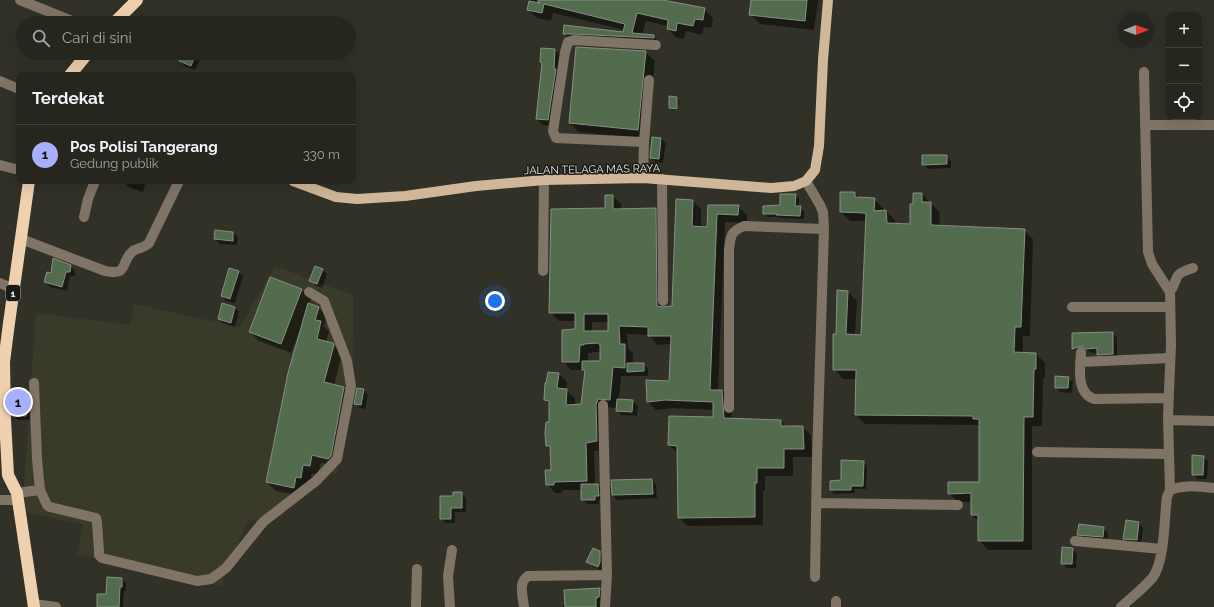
<!DOCTYPE html>
<html lang="id">
<meta charset="utf-8">
<style>
:root{--surface:#26251e;--page:#2e2d27;--text:#f1f3f6;--muted:#a4a5a4;--line:#42423c;--accent:#a8b0fc}
body{margin:0;font-family:Raleway,sans-serif;background:var(--page);color:var(--text)}
.controls{position:absolute;right:12px;top:12px;display:grid;overflow:hidden;border-radius:8px;box-shadow:0 4px 16px #0002}
.controls button{width:36px;height:36px;display:grid;place-items:center;padding:0;border:0;border-bottom:1px solid var(--line);background:var(--surface);color:var(--text);font:20px sans-serif}
.compass{position:absolute;left:1118px;top:12px;width:36px;height:36px;border-radius:50%;background:var(--surface);box-shadow:0 4px 16px #0002;rotate:89deg}
.you{position:absolute;left:495px;top:301px;width:14px;height:14px;margin:-10px;border:3px solid #fff;border-radius:50%;background:#1a73e8;box-shadow:0 0 0 6px #1a73e833}
.badge{display:grid;place-items:center;width:26px;height:26px;border-radius:50%;background:var(--accent);color:#111;font-size:13px;font-weight:700}
.pin{position:absolute;translate:-50% -50%;border:2px solid #fff;box-shadow:0 1px 4px #0006}
.list{margin:0;padding:0;list-style:none}
h2{display:flex;justify-content:space-between;align-items:center;height:52px;margin:0;padding:0 16px;font-size:17px}
h2 small{font-size:13px;font-weight:400;color:var(--muted)}
.list li{display:grid;grid-template-columns:26px 1fr auto;gap:12px;align-items:center;box-sizing:border-box;height:60px;padding:0 16px;border-top:1px solid var(--line)}
.list b{display:block;font-size:15px;white-space:nowrap}
.list p{margin:0;font-size:13px;white-space:nowrap;color:var(--muted)}
.list em{font-size:13px;font-style:normal;color:var(--muted)}
.icon{flex:none;width:22px;height:22px;fill:none;stroke:currentColor;stroke-width:2;stroke-linecap:round;stroke-linejoin:round}
.map{position:relative;flex:none;width:1214px;height:607px;overflow:hidden}
.search{position:absolute;background:var(--surface);box-shadow:0 4px 16px #0002;left:16px;top:16px;width:340px;height:44px;display:flex;align-items:center;gap:10px;box-sizing:border-box;padding:0 14px;border-radius:22px;color:var(--muted);font-size:15px}
.panel{position:absolute;background:var(--surface);box-shadow:0 4px 16px #0002;left:16px;top:72px;width:340px;height:112px;border-radius:8px}
.map>svg:first-child{display:block}
.built{fill:#3a3a2a}
.shadow{fill:#0007;fill-rule:evenodd}
.building{fill:#536c4d;stroke:#878f86;fill-rule:evenodd}
.lines{fill:none;stroke-linecap:round;stroke-linejoin:round}
.minor{stroke:#807466;stroke-width:10}
.major{stroke:#d0b79a;stroke-width:10}
.highway{stroke:#efd1af;stroke-width:12}
.labels{text-anchor:middle;stroke-width:3;stroke-linejoin:round;paint-order:stroke}
.shield{fill:#191915;stroke:#a8a8a3;stroke-width:1}
.shield-label{font-size:10px;font-weight:bold;fill:#e6e6e0}
.street-label{font-size:11px;fill:#e6e6e0;stroke:#191915}
</style>
<div class="map">
<svg width="1214" height="607" viewBox="0 0 1214 607">
<rect width="100%" height="100%" fill="#323128"/>
<path class="built" d="M275,266L353,295L354,386L337,474L299,469L283,516L248,520L221,586L77,555L83,524L22,512L36,313L130,325L134,304L240,327Z"/>
<path class="shadow" d="M531,0H659L704,9L713,18L711,28L704,27L702,35L686,31L684,39L677,38L668,29V26L646,21L642,35L654,36L662,45V47L573,42L564,33H624L625,30L553,13L551,21L537,18L528,10Z
M752,0H818L814,30L760,24L750,14Z
M542,49L555,50L562,57L554,126L543,125L537,119L543,63Z
M645,52L655,61L647,139L579,132L570,123Z
M183,53H190L195,55L200,60L195,70L184,66L180,61Z
M677,98L679,100L678,110H672L670,108Z
M661,138L666,143L663,163L656,162L651,158Z
M946,156L951,161V168L928,169L923,164Z
M126,181H146L143,192L130,188L125,183Z
M841,193H855L861,199H874L883,208V211H886L895,220V225H911L914,205L922,194L939,212L940,227L1024,230L1033,239L1030,336H1023V354H1036L1045,363V378H1043L1042,426H1032V550H988L979,540V522L972,515V502H958L949,493L980,483V425L865,424L856,415V379H843L834,369L837,335L848,292L857,301L855,335L862,336L867,221H850L841,212Z
M796,195L799,199V207L804,211V219L781,218L780,217H768L764,214L781,206Z
M613,196L621,204V210L655,209L664,218L665,308L673,306L692,200L701,209V227L708,228L709,206H738L747,215V223L725,222L718,391H722L731,399L732,419L781,421L787,427H803L811,435L812,457H793V476H765V491H763V525L687,526L679,517L678,454L669,445L714,418V410L674,408L656,410L648,402L670,382L671,344L657,345L649,335L627,334L628,348L633,353V364H643L648,368V376H621L619,400L633,401L638,406L637,416L622,415L617,410V408L607,407L605,450L594,451L595,485H598L603,490V500H599V504H587L582,499V490H562V493H555L547,484L552,471L551,450L547,446L546,433L550,423V405L545,400L559,374L567,382L566,390L575,398V405H582L586,373L584,370H571L563,361L576,330V321H559L550,312ZM592,322H609V332H592ZM592,352H601V362H588V353H592Z
M233,233L238,237L237,245L220,244L215,239Z
M70,266L75,271V276H70L67,291L50,287L45,282L52,274Z
M322,270L327,274L322,288L315,285L310,280Z
M238,272L243,276L235,303L226,301L222,296Z
M271,278L302,290L311,299L309,305L319,308L327,317L324,326L329,331L326,342L333,344L342,354L334,386L344,388L352,397L339,465L337,467L321,463L318,474L312,473L309,486L303,496L276,491L267,482L301,330H300L291,353L259,341L250,332Z
M223,304L235,308L239,312L235,327L223,323L219,318Z
M1112,333L1117,337V358L1103,359L1098,354V353H1092L1087,350L1078,353L1073,348Z
M1068,378L1073,382L1072,393L1060,392L1056,387Z
M26,390L30,394V420H18L13,415Z
M364,390L368,395L365,409L360,408L355,403Z
M1203,457L1208,461L1207,479H1198L1193,474Z
M863,462L867,466L866,489H854L855,493L834,494L831,490V482L842,481Z
M651,480L656,485L657,498L617,500L613,495L612,481Z
M461,493L466,498V512H455V523H445L441,518L454,497Z
M1139,523L1143,528L1141,544L1129,543L1124,539Z
M1103,528L1108,533L1107,541L1083,539L1078,534Z
M1072,549L1077,554L1076,568H1067L1062,563Z
M599,552L604,557L603,571L592,566L588,562Z
M122,579L126,583V591H124L123,607H98Z
M599,589L604,594L603,607H563V605H566Z"/>
<path class="building" d="M538,0H663L705,8L703,20L695,19L693,26L677,23L676,31L667,29L668,20L637,13L632,33L654,35V38L574,34H563L564,25L623,32L625,24L544,4L542,13L527,10L529,1L540,3H538Z
M751,0H807L805,21L749,15Z
M576,47L646,51L638,130L569,123Z
M541,48L555,49L554,69H556L555,75L548,120L536,119L542,63L540,62Z
M182,53H196L191,66L179,61Z
M669,96L677,97V109L669,108Z
M652,137L661,138L659,159L650,158Z
M922,155H947V164L922,165Z
M840,192H855V197L875,198L874,211L886,210L887,223L910,224V204H913V193H922V202H931V225L1025,229L1021,327H1015L1014,352L1036,353V369H1034L1033,417H1024L1023,541H978V515H971V493L948,494V482H979V419H973V416L855,415L856,370H833V334H836L837,290L848,291L846,334L861,335L866,214L865,213L840,212Z
M780,194H796L795,206H801L800,216L776,215L777,214H763V206L780,205Z
M605,195H613V209L656,208L657,306L663,307L672,306L676,199L693,200L692,226L707,227L708,205H739L738,215L717,214L710,390H722L724,418L781,420V426H803L804,449H784V468H757V483H755V517L678,518L677,446L668,445L669,416L713,417V402L665,400L647,402L646,380L669,381L671,336H648V327L619,326L620,344H625V368L613,367L610,400L598,399L596,405L597,441L586,443L587,481L554,482V485H546L545,470H551L550,446H546L545,433L546,422H549V401L544,400L545,383H546L548,372L559,373L557,388L567,389L566,405L581,404L585,370H582V361H600V345L598,343L584,344V345H580L579,362H562V330L575,329V313H549L551,209L605,208ZM584,314H608V331H584Z
M215,230L233,232V241L214,239Z
M53,258L71,265L70,272H66L62,287L44,282L47,272L51,273Z
M315,266L323,269L317,284L309,281Z
M229,268L239,271L230,299L221,296Z
M270,277L302,289L281,344L249,332Z
M222,303L235,307L231,323L218,319Z
M308,303L319,307L315,320L321,321L317,339L333,343L334,345L324,382L344,387L331,456L328,459L312,455L310,466L303,465L301,478L296,477L294,488L266,482L288,373Z
M1113,332V354L1097,355V348L1086,349L1082,346L1072,349V333Z
M627,363H644V371L627,372Z
M1055,376L1069,377L1068,388H1055Z
M357,388L364,389L361,405L354,404Z
M12,389H26V416H12Z
M617,399L633,400L632,412L616,411Z
M1192,455L1204,456L1203,475H1192Z
M841,460L864,461L863,486H851V490H830V481L841,480Z
M652,479L653,494L612,495L611,480Z
M581,484H598L599,496H595V500H581Z
M453,492H462V508H451V519H440V496H453Z
M1126,520L1139,522L1137,540L1123,539Z
M1079,524L1104,527L1103,537L1077,535Z
M1062,547L1073,548L1072,564H1061Z
M593,548L600,551V562L598,567L586,562Z
M107,577L122,578V587H120L119,607H97V594H106Z
M600,588L599,597L596,598V607H565L564,590Z"/>
<g class="lines">
<path class="minor" d="M20,0L77,23
M1144,72L1148,252L1152,264L1170,292L1171,344L1168,416L1170,490
M0,81L19,89
M1145,125H1214
M644,142L556,138L553,131L565,52L568,42L574,40L656,45
M0,165L19,170
M643,178L644,142L649,80
M662,179L663,301
M806,181L820,205L823,212L824,229L817,458L815,577
M84,217L88,199L95,181
M21,239L105,271C129,276 120,263 132,252C137,247 142,250 149,243L179,181
M543,271L544,180
M0,283L14,289
M1170,292C1180,277 1171,275 1193,268
M1072,307H1170
M1081,352C1080,368 1076,393 1094,399L1169,398
M1080,362L1170,358
M34,383L37,459L40,490
M603,405L607,575L605,607
M729,408V249C731,236 730,232 744,226L824,229
M1168,420L1214,421
M1037,452L1168,454
M17,493L40,490L47,505L50,507L96,518L97,522L99,551V555L102,558L197,581L211,579L226,568L263,522L316,481L337,459L351,386L347,361L324,301L309,292
M0,500H18
M816,503L958,505
M1075,541L1162,549
M836,601V607
M34,604L56,607
M416,607L417,569
M450,607L448,576L452,550
M524,607C523,597 518,582 528,576L607,575
M1121,607C1132,597 1144,588 1153,577C1165,560 1164,519 1167,497L1170,490C1184,484 1199,487 1214,488"/>
<path class="major" d="M293,181L336,197L357,199L405,196L476,186L544,180L643,178L771,188L794,186L806,181L815,170L819,146L823,60L828,0"/>
<path class="highway" d="M114,23L137,0
M70,75L88,53
M29,181L9,323L4,362L5,419L8,475L17,493L18,500L34,607"/>
</g>
<g class="labels">
<rect class="shield" x="6" y="285" width="14" height="16" rx="3"/>
<g class="shield-label">
<text x="13" y="297">1</text>
</g>
<g class="street-label">
<text transform="translate(592 169) rotate(-1)" y="4">JALAN TELAGA MAS RAYA</text>
</g>
</g>
</svg>
<div class="controls">
<button>+</button>
<button>−</button>
<button><svg class="icon" aria-label="locate" viewBox="0 0 24 24"><circle cx="12" cy="12" r="6"/><path d="M12 2v4M12 18v4M2 12h4M18 12h4"/></svg></button>
</div>
<svg class="compass" viewBox="-18 -18 36 36"><path d="M0-13l5 13h-10z" fill="#e53935"/><path d="M0 13l5-13h-10z" fill="#a4a5a4"/></svg>
<div class="you"></div>
<div class="pin badge" style="left:18px;top:402px">1</div>
<div class="search"><svg class="icon" aria-label="search" viewBox="0 0 24 24"><circle cx="10" cy="10" r="6"/><path d="M15 15l6 6"/></svg>Cari di sini</div>
<section class="panel">
<h2>Terdekat<small></small></h2>
<ul class="list">
<li><span class="badge">1</span><div><b>Pos Polisi Tangerang</b><p>Gedung publik</p></div><em>330 m</em></li>
</ul>
</section>
</div>
